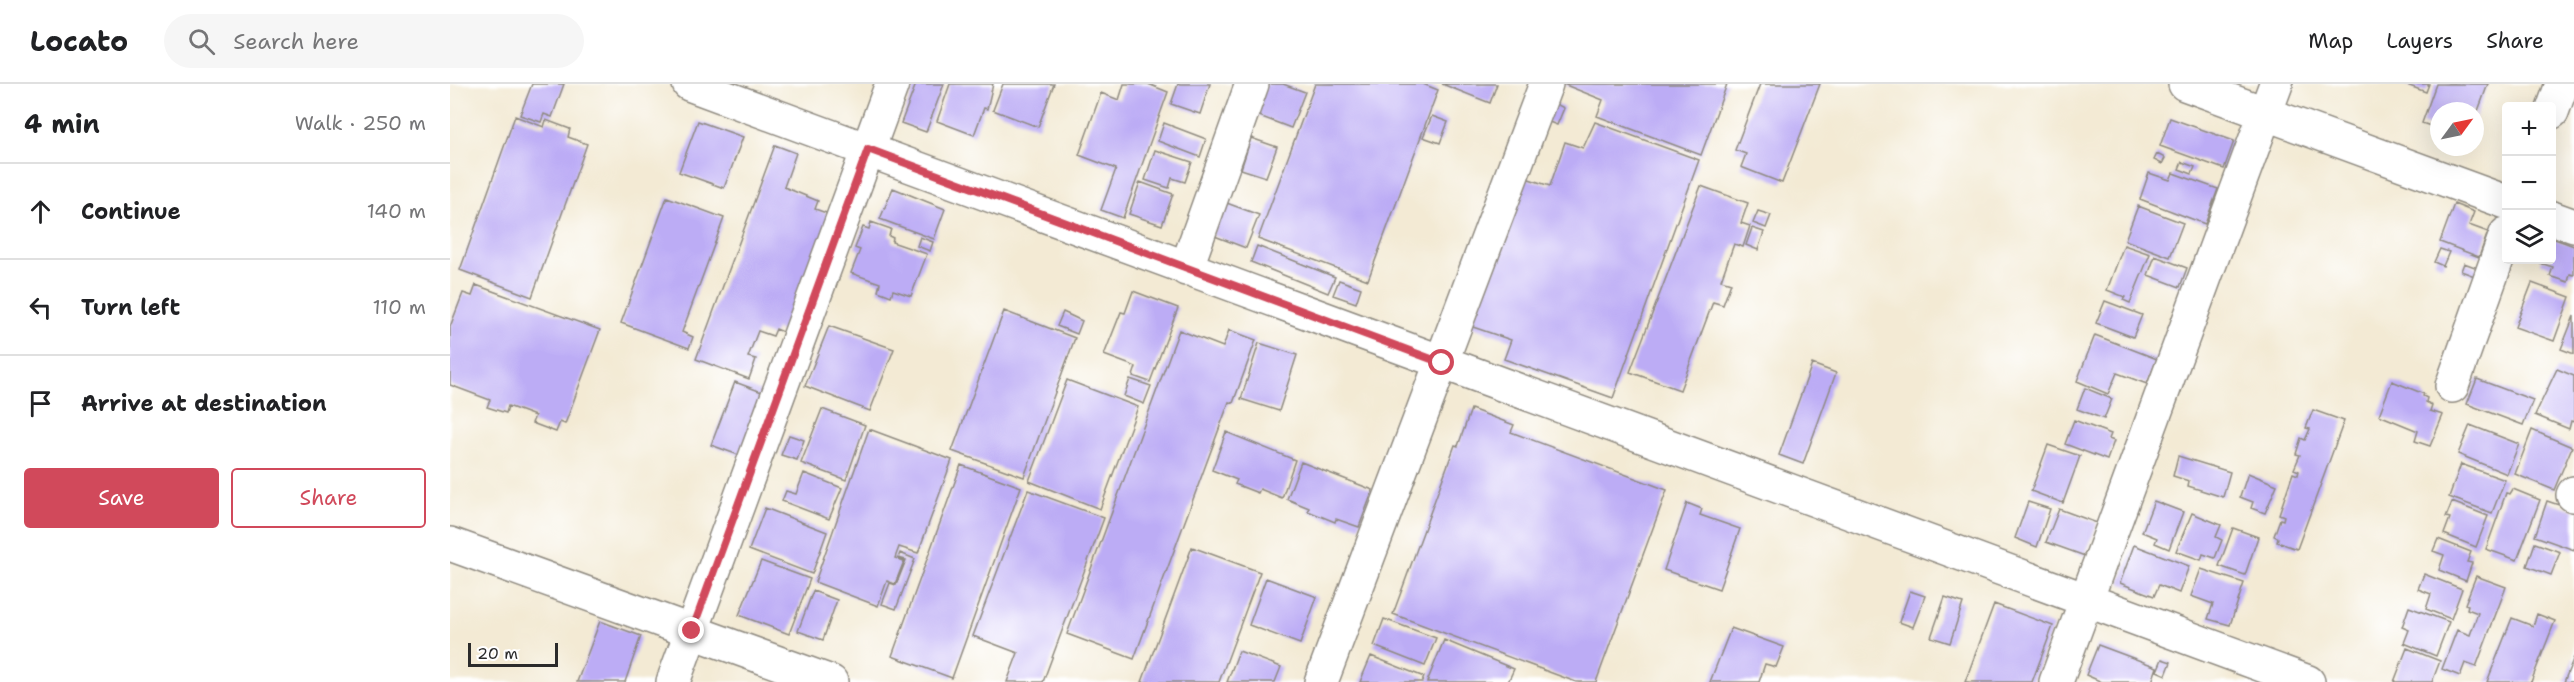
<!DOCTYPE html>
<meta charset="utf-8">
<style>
:root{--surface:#fff;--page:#f6f6f6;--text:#202124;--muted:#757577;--line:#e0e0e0;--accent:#d1495b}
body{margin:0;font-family:"Shantell Sans",sans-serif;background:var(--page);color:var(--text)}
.controls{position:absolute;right:18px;top:18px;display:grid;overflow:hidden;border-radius:6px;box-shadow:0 6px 24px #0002}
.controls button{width:54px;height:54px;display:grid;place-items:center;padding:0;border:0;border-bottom:2px solid var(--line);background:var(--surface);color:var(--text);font:30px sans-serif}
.compass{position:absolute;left:1980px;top:18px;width:54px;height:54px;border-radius:50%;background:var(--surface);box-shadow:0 6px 24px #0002;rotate:57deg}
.scale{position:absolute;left:18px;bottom:15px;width:90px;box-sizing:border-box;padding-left:6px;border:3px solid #2b2b2b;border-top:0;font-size:16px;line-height:21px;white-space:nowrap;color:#2b2b2b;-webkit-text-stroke:4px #fff;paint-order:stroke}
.stop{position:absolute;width:18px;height:18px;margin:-14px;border:4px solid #d1495b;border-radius:50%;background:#fff}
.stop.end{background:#d1495b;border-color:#fff;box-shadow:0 2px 6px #0008}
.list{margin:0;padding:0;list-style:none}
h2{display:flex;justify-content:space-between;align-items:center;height:78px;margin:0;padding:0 24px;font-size:26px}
h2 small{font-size:20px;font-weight:400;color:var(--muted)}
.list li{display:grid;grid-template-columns:39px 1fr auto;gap:18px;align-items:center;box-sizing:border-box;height:96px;padding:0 24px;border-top:2px solid var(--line)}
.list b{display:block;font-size:22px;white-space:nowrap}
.list em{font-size:20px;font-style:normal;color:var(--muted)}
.actions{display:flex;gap:12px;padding:18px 24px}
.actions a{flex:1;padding:14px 0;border:2px solid var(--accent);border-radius:6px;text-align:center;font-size:21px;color:var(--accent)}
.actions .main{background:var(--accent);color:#fff}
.icon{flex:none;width:33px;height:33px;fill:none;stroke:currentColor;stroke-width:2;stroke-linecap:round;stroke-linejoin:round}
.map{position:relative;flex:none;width:2124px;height:598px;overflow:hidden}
header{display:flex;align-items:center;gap:36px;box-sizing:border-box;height:84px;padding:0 30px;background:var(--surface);border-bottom:2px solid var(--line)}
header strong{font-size:28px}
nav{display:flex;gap:33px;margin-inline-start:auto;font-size:21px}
.search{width:420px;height:54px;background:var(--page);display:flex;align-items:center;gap:15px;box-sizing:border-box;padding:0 21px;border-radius:33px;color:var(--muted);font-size:22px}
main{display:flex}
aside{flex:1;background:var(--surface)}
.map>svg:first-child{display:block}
.building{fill:#bcacf5}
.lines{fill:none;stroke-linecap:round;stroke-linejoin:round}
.minor-casing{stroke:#8f8a80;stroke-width:36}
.minor{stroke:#fff;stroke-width:33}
.route{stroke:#d1495b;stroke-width:8}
</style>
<header>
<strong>Locato</strong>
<div class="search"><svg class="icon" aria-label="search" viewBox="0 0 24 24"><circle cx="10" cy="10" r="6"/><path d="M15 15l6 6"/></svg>Search here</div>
<nav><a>Map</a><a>Layers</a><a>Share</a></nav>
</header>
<main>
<aside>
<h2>4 min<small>Walk · 250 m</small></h2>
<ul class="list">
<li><svg class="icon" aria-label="ahead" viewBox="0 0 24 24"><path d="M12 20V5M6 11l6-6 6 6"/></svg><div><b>Continue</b></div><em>140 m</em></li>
<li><svg class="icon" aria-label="left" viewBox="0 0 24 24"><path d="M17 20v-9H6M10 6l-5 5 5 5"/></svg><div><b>Turn left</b></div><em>110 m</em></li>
<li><svg class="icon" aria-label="arrive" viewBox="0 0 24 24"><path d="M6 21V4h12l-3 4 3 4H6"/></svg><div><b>Arrive at destination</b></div></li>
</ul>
<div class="actions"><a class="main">Save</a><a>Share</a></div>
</aside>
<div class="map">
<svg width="2124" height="598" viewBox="0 0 2124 598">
<rect width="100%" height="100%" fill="#fff"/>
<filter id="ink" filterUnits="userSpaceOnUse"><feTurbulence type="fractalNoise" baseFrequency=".0167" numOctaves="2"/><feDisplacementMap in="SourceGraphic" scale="12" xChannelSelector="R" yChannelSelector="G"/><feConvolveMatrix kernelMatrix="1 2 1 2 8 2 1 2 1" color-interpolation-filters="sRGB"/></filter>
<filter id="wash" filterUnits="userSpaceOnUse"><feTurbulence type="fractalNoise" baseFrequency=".008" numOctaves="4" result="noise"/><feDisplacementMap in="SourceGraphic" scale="24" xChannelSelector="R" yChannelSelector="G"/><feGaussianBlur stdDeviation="1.35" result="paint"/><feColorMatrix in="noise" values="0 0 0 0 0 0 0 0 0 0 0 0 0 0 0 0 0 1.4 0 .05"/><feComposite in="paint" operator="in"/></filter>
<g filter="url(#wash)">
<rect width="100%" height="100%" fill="#f3ead4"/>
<g id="blocks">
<path class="building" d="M82,0H114L102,33L94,30L91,38L70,31Z
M466,0H494L476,48L451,39Z
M500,0H543L537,25L534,24L524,51L487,37Z
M553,0H604L588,43L543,26Z
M674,0H698L718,8L673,134L651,126L666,85L629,71L651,9L669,16Z
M728,0H760L750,30L721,20Z
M816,0H833L855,8L841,44L804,30Z
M865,0H973L988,6L918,196L808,155Z
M992,0H1047L1040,19Z
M1113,0H1277L1251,71L1147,32L1153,16Z
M1310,0H1370L1332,99L1291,83L1296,70L1285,66Z
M1954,0H1979L1976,8Z
M1986,0H2038L2025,35V27H1989V45L1972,39Z
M1102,18L1114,24L1107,41L1094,36Z
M65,32L94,43L96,36L120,45L118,53L137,60L82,213L10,186Z
M982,32L998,38L990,59L973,53Z
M1720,34L1784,57L1774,85L1710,62Z
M248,37L293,53L274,104L229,88Z
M1145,38L1249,76L1163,314L1054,275L1061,256L1020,242L1076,94L1100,102L1115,58L1133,64Z
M714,39L756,55L750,73L708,57Z
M801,54L827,63L816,93L791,85Z
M325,61L346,69L334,103L368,117L365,125L382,131L338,250L326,245L323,252L308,247L298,273L306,275L299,295L246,275Z
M705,66L742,78L735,98L722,94L719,104L695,96Z
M1707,70L1715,74L1712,80L1704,76Z
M1732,78L1745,83L1742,90L1729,85Z
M1699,89L1720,96L1723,89L1768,105L1755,140L1690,115Z
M690,98L723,110L712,141L679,130Z
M1251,102L1298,119L1291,139L1300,142L1293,163L1284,160L1271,196L1281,199L1273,221L1263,218L1230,306L1180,288Z
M443,104L495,125L484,155L430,135Z
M217,113L274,134L232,248L243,253L239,264L171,239Z
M774,118L809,131L796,164L762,151Z
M2004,120L2024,128L2019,141L2038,148L2029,173L1990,158Z
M1688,122L1733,139L1720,173L1675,156Z
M1308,127L1321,131L1316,144L1303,139Z
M421,138L441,145L439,152L443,154L442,158L477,170L461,212L443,206L441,212L428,207L430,199L401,189L410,166L405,164L413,143L419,145Z
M1302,144L1314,148L1308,166L1296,161Z
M470,153L483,158L480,167L467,162Z
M2102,154L2124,162V191L2120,190L2118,198L2100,192L2103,183L2090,179L2091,176H2102Z
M1674,161L1700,170L1680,219L1673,216L1675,213L1657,206Z
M807,162L885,193L878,209L801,178Z
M1990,165L1999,168L1993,182L1984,178Z
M1705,172L1737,184L1730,203L1698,191Z
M2014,179L2033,186L2030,194L2011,187Z
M889,196L911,204L906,219L883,211Z
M2082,199L2120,213L2104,257L2065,243Z
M26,201L150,246L115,340L110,338L106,348L82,339L85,332L58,322L56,329L37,323L40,316L0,301V243L13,209L22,212Z
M683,207L728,224L700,298L683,292L686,283L654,271L671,228L675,229Z
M1655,217L1692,231L1683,253L1646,239Z
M554,227L625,254L574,393L502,367Z
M613,228L632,237L627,250L607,242Z
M2124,232V270L2111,265Z
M379,242L444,265L420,327L355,302Z
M729,246L773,263L779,246L806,256L783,319L779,318L684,575L617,550Z
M1645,251L1707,275L1697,300L1667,289L1658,310L1627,297Z
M809,259L847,271L829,327L791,315Z
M1362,280L1386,289L1353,380L1329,371Z
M2107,285L2124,292V338L2121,337L2119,345L2085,331Z
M680,295L701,302L694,320L674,312Z
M2027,295L2083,316L2073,341L2017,320Z
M617,296L688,323L650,425L579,397Z
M1942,297L1974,310L1973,312L1977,314L1976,318L1982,321L1980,327L1993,331L1980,362L1965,357L1968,347L1929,331Z
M285,298L317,310L294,373L261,361Z
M1635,304L1662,315L1654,335L1627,325Z
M372,325L415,341L396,396L351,379Z
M1021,325L1064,341L1061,348L1217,406L1146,598H1126L943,530L1005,361L1008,362Z
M1863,326L1894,337L1847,465L1827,458L1828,454L1824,452L1830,435L1833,436L1834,432L1829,430L1843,389L1848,391L1849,387L1844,385L1850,371L1846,370L1851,354L1855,356L1860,345L1856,344Z
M1624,336L1661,350L1659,355L1664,357L1657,376L1615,360Z
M2020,341L2069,360L2057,390L2008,370Z
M419,345L502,376L468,469L449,463L445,474L454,477L445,500L437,497L428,522L365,498Z
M2082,346L2122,363L2104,406L2065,390Z
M776,348L845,376L832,414L810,405L808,409L785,400L787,396L762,386Z
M339,351L354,356L347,376L331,371Z
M1598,361L1630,372L1613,419L1581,407Z
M1728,372L1780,388L1773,413L1738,402L1739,397L1723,392Z
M851,378L923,406L909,443L886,435L885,438L858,427L859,424L837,415Z
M2011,380L2055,396L2042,429L1999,413Z
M511,381L571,403L502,594L442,572Z
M354,389L392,404L379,435L332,417L336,407L346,410Z
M1798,389L1827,401L1815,429L1801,424L1803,418L1790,413Z
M2063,405L2090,416L2067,476L2036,465L2056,409L2060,410Z
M578,406L654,434L593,598H557L568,569L523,552Z
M1704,417L1733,428L1719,465L1705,459L1707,454L1692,448Z
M2097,417L2124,426V466L2085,452Z
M1578,418L1600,425L1587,463L1565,454Z
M2002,418L2038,432L2026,463L1994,450L2000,434L1996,433Z
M1237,419L1252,425L1250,431L1290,445L1269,505L1214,486Z
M315,424L377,448L362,490L299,466Z
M1609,425L1647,439L1635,472L1596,458Z
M1742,429L1771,441L1766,453L1772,456L1765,474L1753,470L1751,476L1726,467Z
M1783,444L1808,453L1795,491L1769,482Z
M1988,455L2021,468L2017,478L2022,479L2016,497L1989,486L1994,471L1983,467Z
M2085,459L2110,468L2101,491L2077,482Z
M1684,461L1739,482L1729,509L1709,501L1704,512L1670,499Z
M742,463L810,488L769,598H692Z
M450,469L465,475L446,525L432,520L440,499L446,501L456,476L448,474Z
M311,477L360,495L339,550L289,531Z
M1751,485L1794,499L1780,541L1758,535L1763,520L1741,512Z
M1974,490L2012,505L2001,535L1976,525L1981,510L1968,505Z
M2026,492L2056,503L2026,583L2015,579L2010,592L1992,585L2007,546L2020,551L2028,529L2017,525L2018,521L2015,520Z
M816,494L867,513L850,560L799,541Z
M363,507L387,516L373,556L348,547Z
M1460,507L1475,512L1463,543L1449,538Z
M1495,513L1513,519L1500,559L1481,553Z
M1544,520L1603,542L1582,598H1515Z
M1959,523L1999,538L1986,572L1954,559L1959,546L1952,543Z
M2087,530L2105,537L2081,598H2037L2062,534L2083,542Z
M934,535L986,554L975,582L924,562Z
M150,537L191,552L175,598H127Z
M1281,544L1334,563L1326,583L1315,580L1309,598H1260Z
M994,556L1064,585L1058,598H977Z
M1648,561L1707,583L1702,598H1652L1636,591Z
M1957,564L1990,577L1982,598H1944Z
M789,567L831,583L825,598H777Z
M921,572L974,593L972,598H910Z
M2124,573V598H2114Z
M1712,575L1721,578L1716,591L1707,587Z"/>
</g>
</g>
<g filter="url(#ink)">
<use href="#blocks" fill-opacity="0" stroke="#8f8a80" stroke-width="1.5"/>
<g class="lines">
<defs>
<path id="minor" d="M239,0L1858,598
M1735,0L2056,118
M2102,28L2112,0
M2102,134L2124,142
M736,185L802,0
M2002,302L2056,150
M2123,411L2124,409
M0,460L381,598
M223,598L442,0
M871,598L1096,0
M1606,598L1826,0"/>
</defs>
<use href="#minor" class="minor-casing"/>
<use href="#minor" class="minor"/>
</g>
</g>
<g class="lines" filter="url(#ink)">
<path class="route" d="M242,547L418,65L992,279"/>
</g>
</svg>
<div class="controls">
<button>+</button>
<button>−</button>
<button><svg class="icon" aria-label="layers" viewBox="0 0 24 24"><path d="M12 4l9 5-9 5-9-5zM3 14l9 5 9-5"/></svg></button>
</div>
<svg class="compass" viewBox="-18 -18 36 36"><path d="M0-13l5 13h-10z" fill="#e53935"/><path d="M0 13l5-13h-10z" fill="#757577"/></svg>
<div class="scale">20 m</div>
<div class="stop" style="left:992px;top:279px"></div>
<div class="stop end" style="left:242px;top:547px"></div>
</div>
</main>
